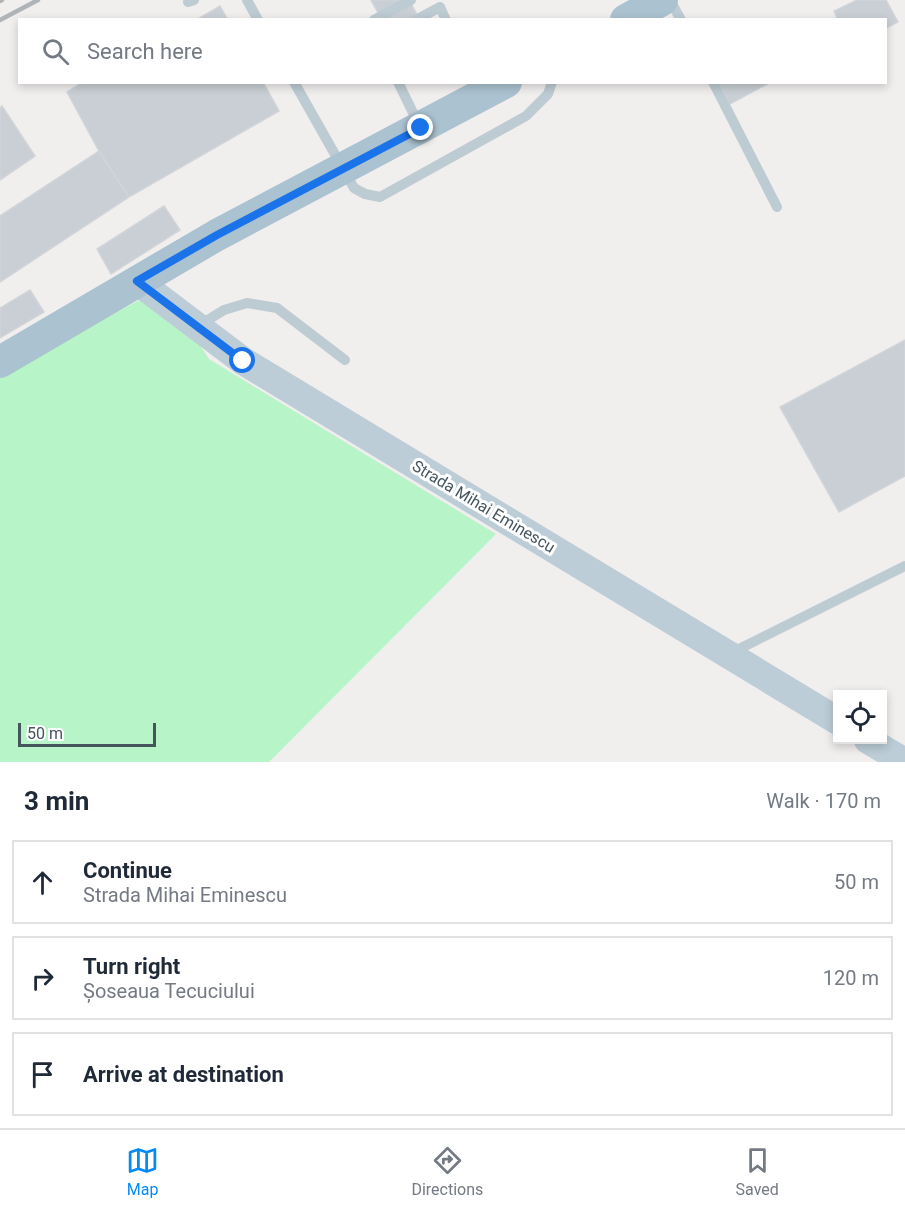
<!DOCTYPE html>
<meta charset="utf-8">
<style>
:root{--surface:#fff;--page:#f6f6f7;--text:#1f2937;--muted:#747a83;--line:#e0e1e3;--accent:#068af3}
body{margin:0;font-family:Roboto,sans-serif;background:var(--page);color:var(--text)}
.controls{position:absolute;right:18px;bottom:18px;display:grid;overflow:hidden;border-radius:0px;box-shadow:0 3px 9px #0003}
.controls button{width:54px;height:54px;display:grid;place-items:center;padding:0;border:0;border-bottom:2px solid var(--line);background:var(--surface);color:var(--text);font:30px sans-serif}
.scale{position:absolute;left:18px;bottom:15px;width:138px;box-sizing:border-box;padding-left:6px;border:3px solid #44555e;border-top:0;font-size:16px;line-height:21px;white-space:nowrap;color:#44555e;-webkit-text-stroke:4px #fff;paint-order:stroke}
.stop{position:absolute;width:18px;height:18px;margin:-14px;border:4px solid #1a73e8;border-radius:50%;background:#fff}
.stop.end{background:#1a73e8;border-color:#fff;box-shadow:0 2px 6px #0008}
.list{margin:0;padding:0;list-style:none}
h2{display:flex;justify-content:space-between;align-items:center;height:78px;margin:0;padding:0 24px;font-size:26px}
h2 small{font-size:20px;font-weight:400;color:var(--muted)}
.list li{display:grid;grid-template-columns:39px 1fr auto;gap:18px;align-items:center;box-sizing:border-box;height:84px;margin:0 12px 12px;padding:0 12px;border:2px solid var(--line);border-radius:0px}
.list b{display:block;font-size:22px;white-space:nowrap}
.list p{margin:0;font-size:20px;white-space:nowrap;color:var(--muted)}
.list em{font-size:20px;font-style:normal;color:var(--muted)}
.icon{flex:none;width:33px;height:33px;fill:none;stroke:currentColor;stroke-width:2;stroke-linecap:round;stroke-linejoin:round}
.map{position:relative;flex:none;width:905px;height:762px;overflow:hidden}
.search{position:absolute;background:var(--surface);box-shadow:0 3px 9px #0003;left:18px;right:18px;top:18px;height:66px;display:flex;align-items:center;gap:15px;box-sizing:border-box;padding:0 21px;border-radius:0px;color:var(--muted);font-size:22px}
.sheet{height:366px;background:var(--surface)}
nav{display:flex;justify-content:space-around;align-items:center;box-sizing:border-box;height:84px;border-top:2px solid var(--line);background:var(--surface);font-size:16px;color:var(--muted)}
nav a{display:grid;justify-items:center;gap:3px}
nav .on{color:var(--accent)}
.map>svg:first-child{display:block}
.green{fill:#b7f4c7}
.building{fill:#c9cfd4;stroke:#d1d5da;stroke-width:1.5}
.lines{fill:none;stroke-linecap:round;stroke-linejoin:round}
.lane{stroke:#bdcbd2;stroke-width:10}
.secondary{stroke:#bccdd7;stroke-width:28}
.primary{stroke:#abc2d0;stroke-width:32}
.rail{stroke:#afb4b9;stroke-width:4.5}
.route{stroke:#1a73e8;stroke-width:8}
.labels{text-anchor:middle;stroke-width:6;stroke-linejoin:round;paint-order:stroke}
.street-label{font-size:16px;fill:#44555e;stroke:#fff}
</style>
<div class="map">
<svg width="905" height="762" viewBox="0 0 905 762">
<rect width="100%" height="100%" fill="#f1eeee"/>
<path class="green" d="M162,288L209,359L496,534L269,762H0V375Z"/>
<path class="building" d="M371,0H409L420,20H382Z
M857,0H886L898,22L886,28V20H838L834,11Z
M220,6L228,20H196Z
M83,82H263L279,111L129,197L99,151L67,92Z
M719,82H771L730,104Z
M2,106L35,156L0,180V108Z
M99,151L129,197L0,282V216Z
M164,206L180,230L111,274L97,249Z
M30,290L44,312L0,338V308Z
M905,340V476L839,512L780,407Z"/>
<g class="lines">
<path class="lane" d="M247,0L258,20
M670,0L681,20
M188,2L194,0
M374,20L411,0
M416,20L440,7L446,20
M294,82L354,188L365,194L380,197L526,116L548,94L552,82
M398,82L419,125
M713,82L777,207
M198,326L224,310L247,303L277,308L345,360
M731,653L905,566"/>
<path class="secondary" d="M137,281L243,361L838,721
M868,740L905,762"/>
<path class="primary" d="M626,20L662,0
M0,362L217,235L506,82"/>
<path class="rail" d="M0,1L2,0
M0,20L38,0"/>
</g>
<g class="lines">
<path class="route" d="M243,361L137,281L217,235L421,128"/>
</g>
<g class="labels">
<g class="street-label">
<text transform="translate(484 506) rotate(31)" y="6">Strada Mihai Eminescu</text>
</g>
</g>
</svg>
<div class="controls">
<button><svg class="icon" aria-label="locate" viewBox="0 0 24 24"><circle cx="12" cy="12" r="6"/><path d="M12 2v4M12 18v4M2 12h4M18 12h4"/></svg></button>
</div>
<div class="scale">50 m</div>
<div class="stop" style="left:243px;top:361px"></div>
<div class="stop end" style="left:421px;top:128px"></div>
<div class="search"><svg class="icon" aria-label="search" viewBox="0 0 24 24"><circle cx="10" cy="10" r="6"/><path d="M15 15l6 6"/></svg>Search here</div>
</div>
<section class="sheet">
<h2>3 min<small>Walk · 170 m</small></h2>
<ul class="list">
<li><svg class="icon" aria-label="ahead" viewBox="0 0 24 24"><path d="M12 20V5M6 11l6-6 6 6"/></svg><div><b>Continue</b><p>Strada Mihai Eminescu</p></div><em>50 m</em></li>
<li><svg class="icon" aria-label="right" viewBox="0 0 24 24"><path d="M7 20v-9h11M14 6l5 5-5 5"/></svg><div><b>Turn right</b><p>Șoseaua Tecuciului</p></div><em>120 m</em></li>
<li><svg class="icon" aria-label="arrive" viewBox="0 0 24 24"><path d="M6 21V4h12l-3 4 3 4H6"/></svg><div><b>Arrive at destination</b></div></li>
</ul>
</section>
<nav>
<a class="on"><svg class="icon" aria-label="map" viewBox="0 0 24 24"><path d="M3 6l6-2 6 2 6-2v14l-6 2-6-2-6 2zM9 4v14M15 6v14"/></svg>Map</a>
<a><svg class="icon" aria-label="directions" viewBox="0 0 24 24"><path d="M12 3l9 9-9 9-9-9zM9 14v-3h6M13 9l2 2-2 2"/></svg>Directions</a>
<a><svg class="icon" aria-label="saved" viewBox="0 0 24 24"><path d="M7 4h10v16l-5-4-5 4z"/></svg>Saved</a>
</nav>
